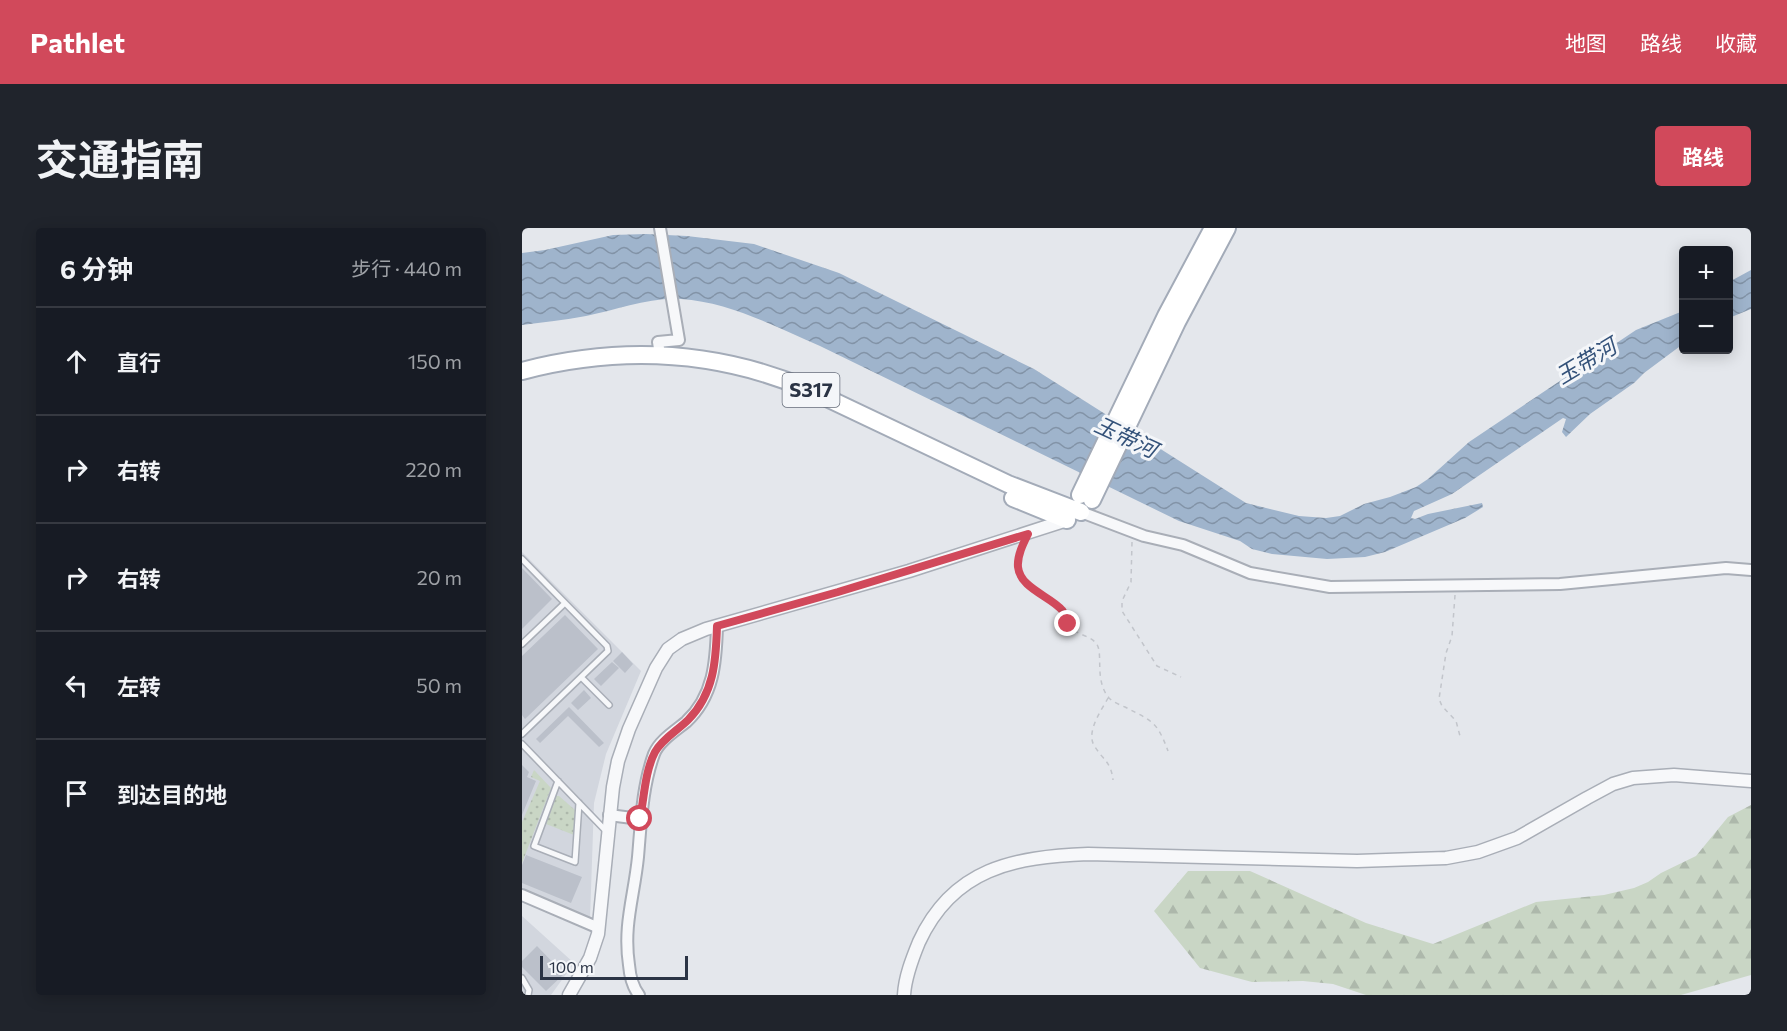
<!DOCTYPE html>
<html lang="zh">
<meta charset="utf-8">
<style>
:root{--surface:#171b24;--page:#20242c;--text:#f1f3f6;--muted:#9ea1a6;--line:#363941;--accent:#d1495b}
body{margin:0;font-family:Commissioner,"Noto Sans SC",sans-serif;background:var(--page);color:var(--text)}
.controls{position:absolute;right:18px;top:18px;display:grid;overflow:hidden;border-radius:6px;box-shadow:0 3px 15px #0003}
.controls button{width:54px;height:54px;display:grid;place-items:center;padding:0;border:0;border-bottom:2px solid var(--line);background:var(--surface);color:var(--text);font:30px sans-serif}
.scale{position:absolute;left:18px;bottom:15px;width:148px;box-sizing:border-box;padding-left:6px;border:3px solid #2b3445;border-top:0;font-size:16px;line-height:21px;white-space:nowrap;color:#2b3445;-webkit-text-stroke:4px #f4f6f9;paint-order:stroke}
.stop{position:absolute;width:18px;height:18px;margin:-14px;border:4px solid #d1495b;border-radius:50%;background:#fff}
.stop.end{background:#d1495b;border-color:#fff;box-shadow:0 2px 6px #0008}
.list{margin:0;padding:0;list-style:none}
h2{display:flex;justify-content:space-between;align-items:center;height:78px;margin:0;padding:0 24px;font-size:26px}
h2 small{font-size:20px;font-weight:400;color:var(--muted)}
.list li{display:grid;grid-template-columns:39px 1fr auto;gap:18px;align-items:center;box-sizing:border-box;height:108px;padding:0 24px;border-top:2px solid var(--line)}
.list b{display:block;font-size:22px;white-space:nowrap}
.list em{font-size:20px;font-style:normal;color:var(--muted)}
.icon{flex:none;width:33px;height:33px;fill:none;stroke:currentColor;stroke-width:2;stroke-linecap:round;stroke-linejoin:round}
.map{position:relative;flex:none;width:1229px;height:767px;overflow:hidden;border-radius:6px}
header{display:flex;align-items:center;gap:36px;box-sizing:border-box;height:84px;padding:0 30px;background:var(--accent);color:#fff}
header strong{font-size:28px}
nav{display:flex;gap:33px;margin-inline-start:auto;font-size:21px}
.intro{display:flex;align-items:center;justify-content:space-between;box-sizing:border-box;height:144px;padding:0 36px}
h1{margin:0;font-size:42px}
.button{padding:15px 27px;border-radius:6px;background:var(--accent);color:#fff;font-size:21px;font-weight:700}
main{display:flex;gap:36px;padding:0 36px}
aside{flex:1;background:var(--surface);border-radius:6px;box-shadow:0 3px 15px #0003}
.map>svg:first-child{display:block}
.built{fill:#d2d6de}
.grass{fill:url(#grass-dots)}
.forest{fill:url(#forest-firs)}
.water{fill:url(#water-waves)}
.building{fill:#bbc0ca}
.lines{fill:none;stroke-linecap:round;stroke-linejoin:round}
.service-casing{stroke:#a9aeb7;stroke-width:8}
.minor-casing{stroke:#a9aeb7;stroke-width:14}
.tertiary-casing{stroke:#a9aeb7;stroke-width:15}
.primary-casing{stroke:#a3abb8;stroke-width:20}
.path{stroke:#c2c5cb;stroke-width:1.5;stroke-dasharray:4.5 4.5;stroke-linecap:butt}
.service{stroke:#f7f8fa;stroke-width:5}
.minor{stroke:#f7f8fa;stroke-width:10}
.tertiary{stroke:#f7f8fa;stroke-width:12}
.primary{stroke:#fff;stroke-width:16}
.route{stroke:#d1495b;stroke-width:8}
.labels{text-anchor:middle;stroke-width:6;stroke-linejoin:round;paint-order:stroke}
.shield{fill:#f4f6f9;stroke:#676e7b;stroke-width:1.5}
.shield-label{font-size:20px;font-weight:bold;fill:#2b3445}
.water-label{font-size:22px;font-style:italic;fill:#34527a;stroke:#f4f6f9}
</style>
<header>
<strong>Pathlet</strong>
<nav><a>地图</a><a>路线</a><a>收藏</a></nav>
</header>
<div class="intro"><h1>交通指南</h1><a class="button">路线</a></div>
<main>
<aside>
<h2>6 分钟<small>步行 · 440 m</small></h2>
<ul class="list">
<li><svg class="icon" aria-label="ahead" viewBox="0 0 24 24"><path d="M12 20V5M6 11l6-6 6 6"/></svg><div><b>直行</b></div><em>150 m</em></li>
<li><svg class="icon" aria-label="right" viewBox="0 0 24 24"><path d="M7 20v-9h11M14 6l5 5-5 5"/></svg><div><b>右转</b></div><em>220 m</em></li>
<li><svg class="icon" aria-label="right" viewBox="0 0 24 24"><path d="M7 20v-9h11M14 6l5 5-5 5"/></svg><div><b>右转</b></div><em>20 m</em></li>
<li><svg class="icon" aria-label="left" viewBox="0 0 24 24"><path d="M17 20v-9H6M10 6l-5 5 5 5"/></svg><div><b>左转</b></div><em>50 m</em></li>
<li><svg class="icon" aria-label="arrive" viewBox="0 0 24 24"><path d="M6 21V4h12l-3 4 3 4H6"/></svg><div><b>到达目的地</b></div></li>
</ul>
</aside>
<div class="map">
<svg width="1229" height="767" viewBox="0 0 1229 767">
<defs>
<pattern id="grass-dots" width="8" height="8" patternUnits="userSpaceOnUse" patternTransform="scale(1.5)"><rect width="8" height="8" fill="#c9d6c5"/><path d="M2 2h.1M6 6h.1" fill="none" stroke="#adb8ab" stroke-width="1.8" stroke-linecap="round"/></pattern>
<pattern id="forest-firs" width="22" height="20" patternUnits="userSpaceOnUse" patternTransform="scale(1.5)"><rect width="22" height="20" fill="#c9d6c5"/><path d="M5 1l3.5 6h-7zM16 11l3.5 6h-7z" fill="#adb8ab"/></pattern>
<pattern id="water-waves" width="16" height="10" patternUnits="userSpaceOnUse" patternTransform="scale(1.5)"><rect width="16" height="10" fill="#9fb4cc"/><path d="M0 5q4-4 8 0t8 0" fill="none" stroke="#8293a7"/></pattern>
</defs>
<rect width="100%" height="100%" fill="#e4e7ec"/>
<path class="built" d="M0,324L119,443L84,526L72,575L68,691L0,662Z
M0,688L52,735L29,767H0Z"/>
<path class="grass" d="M12,542L29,560L0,635V594L18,553L9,549Z
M34,568H37L53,582L52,607L24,596Z"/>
<path class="forest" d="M1229,577V747L1159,767H844L811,756L781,753L730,754L678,740L632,683L666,643H728L844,695L911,716L1014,674L1082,667L1112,660L1126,654L1139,645L1174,628L1206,589Z"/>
<path class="water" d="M124,6L165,8L232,16L317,45L512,141L724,275L777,288L804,290L818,288L842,276L868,269L894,259L906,251L947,214L1114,102L1161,83V116L1122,145L1112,155L1068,186L1044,209L1040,204L1044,191L1041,190L930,266L892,283L889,290L893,291L906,286L960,275L961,279L943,290L863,324L843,329L805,331L750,326L730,321L718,313L657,293L298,118C254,99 207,74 159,71C127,69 95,82 64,88C43,92 21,94 0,97V25L23,22L91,7Z
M1229,42V81L1207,90V54Z"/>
<path class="building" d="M0,340L30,371L0,401Z
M43,387L76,421L3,491L0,487V428Z
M100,424L111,436L103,445L91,433Z
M90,434L97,440L79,458L72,451Z
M62,462L69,470L56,482L49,475Z
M47,479L82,515L77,519L46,488L18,515L14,511Z
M0,537L7,544L5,549L14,553L0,587Z
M4,627L60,649L49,675L0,655V637Z
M15,718L42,746L24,763L0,739V733Z"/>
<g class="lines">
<defs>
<path id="service" d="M0,331L85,418L86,423L0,506
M0,416L43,375
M59,449L87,477
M0,516L84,603
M36,553L12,618L53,634L57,575
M0,750L7,762L6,767"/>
<path id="minor" d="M138,127L136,114L157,112L138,0
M559,284L622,308L661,317L728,345L808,359L1038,356L1204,340L1229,342
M87,587L118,591
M0,667L77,700
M117,767C110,758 108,749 107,737C101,697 112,669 116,629C119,595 120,559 132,526C137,513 153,503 164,494C192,468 194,434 195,398"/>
<path id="tertiary" d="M47,767L68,730L76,706L91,559L96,533L107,501L134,440L146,421L160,411L184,401L387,343L545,292
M382,767C383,749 390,731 397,714C431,640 492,629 566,626L835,633L924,630L956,624L995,610L1065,570L1091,556L1111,550L1152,547L1229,553"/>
<path id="primary" d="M0,143C99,117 194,122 288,162L486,256L559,284
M558,267L644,88L691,0
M491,270L545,292
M570,272L655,94L705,0"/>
</defs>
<use href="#service" class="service-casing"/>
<use href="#minor" class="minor-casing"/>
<use href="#tertiary" class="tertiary-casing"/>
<use href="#primary" class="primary-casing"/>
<path class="path" d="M610,314L609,354L600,373V383L635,438L659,449
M501,318C485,355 518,359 538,380C545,387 545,397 553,403C559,407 568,409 573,414C583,423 571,451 587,470C591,474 598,477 603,479C630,493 635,493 646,523
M933,367L930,408L924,425L917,471L920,478L934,493L938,508
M586,470C579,483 563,505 573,519C582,533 589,534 591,552"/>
<use href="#service" class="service"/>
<use href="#minor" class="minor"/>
<use href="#tertiary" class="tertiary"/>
<use href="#primary" class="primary"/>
</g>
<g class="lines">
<path class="route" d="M118,591C122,570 123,543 133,524C140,511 156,502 166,492C192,466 194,433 195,398L316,364L506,306C501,316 495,328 496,339C498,360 528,368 540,382C543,386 544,391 546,396"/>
</g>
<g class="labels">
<rect class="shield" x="260.5" y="145" width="57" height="34" rx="4.5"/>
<g class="shield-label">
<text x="289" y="169">S317</text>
</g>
<g class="water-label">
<text transform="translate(1064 133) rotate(-31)" y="8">玉带河</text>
<text transform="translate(604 209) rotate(25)" y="8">玉带河</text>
</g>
</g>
</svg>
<div class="controls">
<button>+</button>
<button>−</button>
</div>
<div class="scale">100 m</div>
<div class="stop" style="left:118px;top:591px"></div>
<div class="stop end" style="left:546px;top:396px"></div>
</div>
</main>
